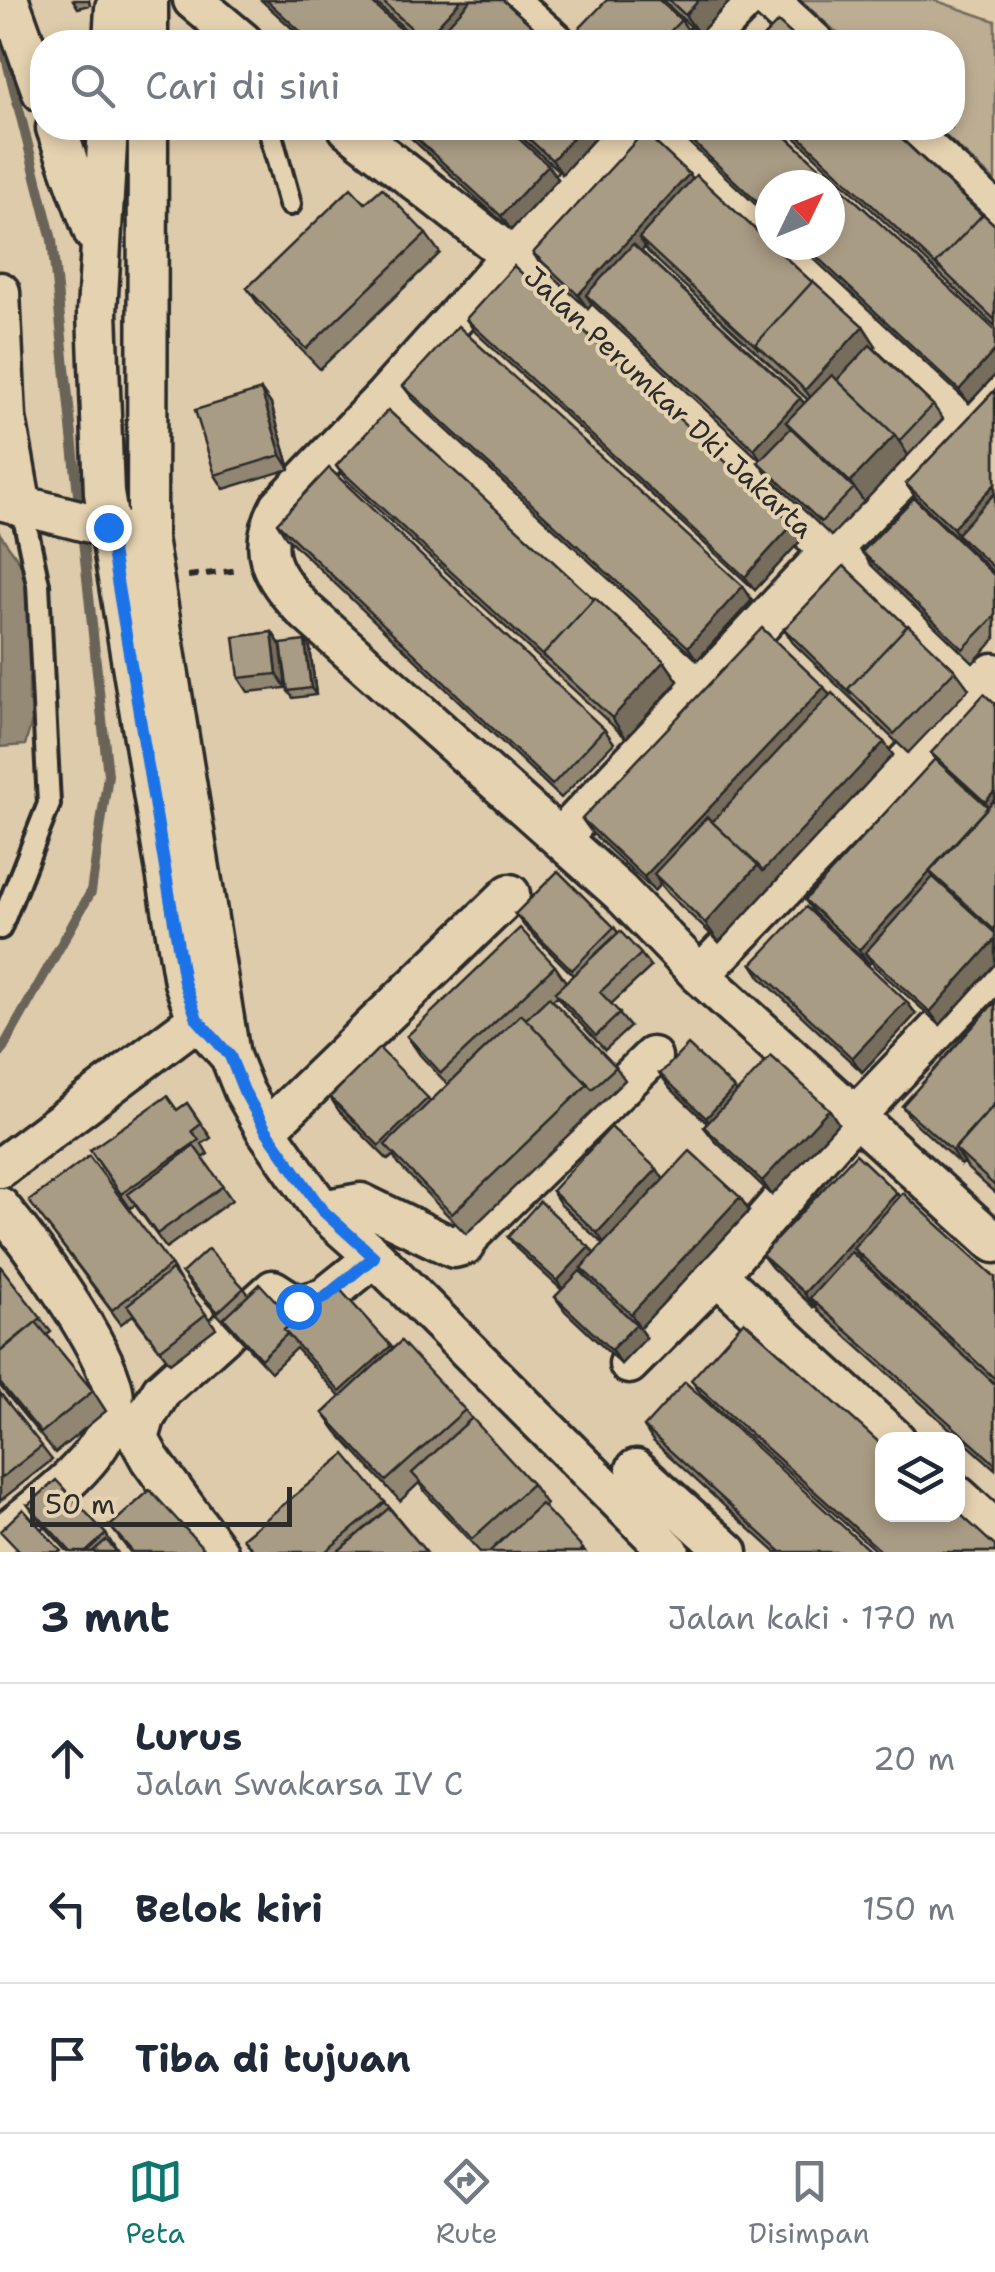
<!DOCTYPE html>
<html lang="id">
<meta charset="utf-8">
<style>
:root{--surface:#fff;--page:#f2f2f3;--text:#1f2937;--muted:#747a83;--line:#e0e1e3;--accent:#0f766e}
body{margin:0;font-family:"Shantell Sans",sans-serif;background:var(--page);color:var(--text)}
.controls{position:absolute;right:30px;bottom:30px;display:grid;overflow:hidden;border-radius:20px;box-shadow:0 5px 15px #0003}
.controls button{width:90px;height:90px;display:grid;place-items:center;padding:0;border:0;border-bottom:2px solid var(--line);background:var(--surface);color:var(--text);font:50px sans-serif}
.compass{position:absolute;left:755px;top:170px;width:90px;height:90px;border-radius:50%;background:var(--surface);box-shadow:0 5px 15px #0003;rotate:47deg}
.scale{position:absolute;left:30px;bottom:25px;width:262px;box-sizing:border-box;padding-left:10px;border:5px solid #2b2b2b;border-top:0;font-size:28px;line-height:35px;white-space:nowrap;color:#2b2b2b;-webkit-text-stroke:8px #e5d2b0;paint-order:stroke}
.stop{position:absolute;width:30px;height:30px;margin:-22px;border:8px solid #1a73e8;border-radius:50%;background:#fff}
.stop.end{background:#1a73e8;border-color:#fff;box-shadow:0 2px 10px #0008}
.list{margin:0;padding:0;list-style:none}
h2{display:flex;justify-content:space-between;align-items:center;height:130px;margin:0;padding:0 40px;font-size:42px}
h2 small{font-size:32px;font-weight:400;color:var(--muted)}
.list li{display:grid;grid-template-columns:65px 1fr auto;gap:30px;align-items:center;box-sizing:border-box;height:150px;padding:0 40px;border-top:2px solid var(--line)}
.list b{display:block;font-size:38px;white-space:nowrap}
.list p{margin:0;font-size:32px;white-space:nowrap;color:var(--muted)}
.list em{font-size:32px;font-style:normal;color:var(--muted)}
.icon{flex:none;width:55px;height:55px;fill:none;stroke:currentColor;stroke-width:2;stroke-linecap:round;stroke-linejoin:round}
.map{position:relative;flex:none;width:995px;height:1552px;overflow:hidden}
.search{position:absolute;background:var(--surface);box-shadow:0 5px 15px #0003;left:30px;right:30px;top:30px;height:110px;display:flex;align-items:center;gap:25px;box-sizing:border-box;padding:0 35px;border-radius:40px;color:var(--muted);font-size:38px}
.sheet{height:580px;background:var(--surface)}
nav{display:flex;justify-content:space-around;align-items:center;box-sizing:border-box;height:140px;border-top:2px solid var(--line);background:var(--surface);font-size:28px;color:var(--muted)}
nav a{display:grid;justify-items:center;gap:5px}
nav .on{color:var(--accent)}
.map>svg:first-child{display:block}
.green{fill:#bdae93;stroke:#746c5f;stroke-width:2.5}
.water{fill:#948a76;stroke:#6a6458;stroke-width:2.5}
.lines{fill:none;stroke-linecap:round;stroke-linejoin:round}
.stream{stroke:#6a6458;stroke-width:10}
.lane-casing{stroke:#2b2b2b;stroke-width:28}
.street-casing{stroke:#2b2b2b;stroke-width:45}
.path{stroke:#2b2b2b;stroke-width:6;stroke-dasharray:10 8;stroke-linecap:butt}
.lane{stroke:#e5d2b0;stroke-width:20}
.street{stroke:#e5d2b0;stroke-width:38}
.wall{fill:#918672;stroke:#2b2b2b;stroke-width:2.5;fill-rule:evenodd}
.shaded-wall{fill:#766d5d;stroke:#2b2b2b;stroke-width:2.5}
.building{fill:#a99c85;stroke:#2b2b2b;stroke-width:2.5}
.route{stroke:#1a73e8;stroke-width:12}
.labels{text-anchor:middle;stroke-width:8;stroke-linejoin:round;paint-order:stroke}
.street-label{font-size:28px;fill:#2b2b2b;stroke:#e5d2b0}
</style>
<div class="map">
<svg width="995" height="1552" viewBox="0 0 995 1552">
<rect width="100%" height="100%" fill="#decbab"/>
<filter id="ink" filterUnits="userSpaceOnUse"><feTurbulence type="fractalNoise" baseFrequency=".01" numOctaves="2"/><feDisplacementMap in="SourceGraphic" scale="20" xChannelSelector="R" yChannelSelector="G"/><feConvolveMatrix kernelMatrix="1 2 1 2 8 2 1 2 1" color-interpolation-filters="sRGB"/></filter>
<g filter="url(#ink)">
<path class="green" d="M801,0H934L995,21V181L937,128H952V42H847Z"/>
<path class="water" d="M0,534L24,568L32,593L36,666L29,678V701L36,707L25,745L0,747Z"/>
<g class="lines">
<path class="stream" d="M0,34L52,240L80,514
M0,1053L91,892L108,775L82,531"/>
<defs>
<path id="lane" d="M269,128L290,204
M0,928L49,804L38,584L22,508"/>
<path id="street" d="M9,0L42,92
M193,0L243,42
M507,0L555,42
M768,0L814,42
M113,42L115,8L120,0
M148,42V0
M705,42L746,0
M56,128L94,233
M108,128L97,312L104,493L184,982L197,1019L230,1056
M148,128L147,538L230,1056L244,1091L266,1130L322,1210L375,1257L670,1552
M348,128L509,254L995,703
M625,128L385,396L280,506C256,550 271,575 303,609L620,892L700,975L995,1243
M650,128L770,241
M905,128L995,212
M775,245L960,420
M0,292L6,418L22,508
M385,396L704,685
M0,500L130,533
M560,838L830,551L995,385
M700,975L993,673
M266,1130L510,894
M0,1168L218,1004
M0,1207C32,1246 103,1343 113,1390C115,1400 112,1419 108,1428C91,1470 34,1508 0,1537
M322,1210L361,1203L454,1248L465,1245L472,1233L652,1057
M717,1275L896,1440
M629,1364L717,1275L855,1116L995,970
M636,1469L728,1552
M958,1496L995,1530
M218,1552L150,1459L139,1439L145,1418L162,1390L273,1290L298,1306L324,1298L375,1257"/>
</defs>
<use href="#lane" class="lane-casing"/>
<use href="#street" class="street-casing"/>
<path class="path" d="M188,576L240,570"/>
<use href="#lane" class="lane"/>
<use href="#street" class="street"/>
</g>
<path class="wall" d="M73,0H89L90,5L78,8Z
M261,0H369L415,42H307Z
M373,0H503L550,42H419Z
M662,0H731L699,34Z
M681,20L695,40L692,42H582L575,33Z
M400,128H507L558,179L511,230Z
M511,128H604L562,174Z
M677,128H777L995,330V375L969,403L799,245H830V185H770V218L686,140Z
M785,128H890L995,225V326Z
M689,174L693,179L863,326L876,346L874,348L933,405L943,419L831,536L768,476L758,462L760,460L592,304L588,309L542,267L533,253ZM645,247L648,252L808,400L804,403L800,398L641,251Z
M365,203L426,234L440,253L320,369L261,308L247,288Z
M466,319L803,538L755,590L475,332Z
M403,386L752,600L697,660L413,399Z
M261,390L271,404L290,469L224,489L215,475Z
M995,390V574L916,498L906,484Z
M336,466L594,599L664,661L678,681L626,738L346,480Z
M277,523L604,729L614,743L561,798L286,537Z
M862,552L995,576V639L973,663L871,565Z
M907,626L955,670L969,689L908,753L793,643L784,629Z
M272,632L281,646L286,688L248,692L239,678Z
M310,648L316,695L293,698L288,691Z
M830,695L893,755L719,942L668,894L660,884L654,891L592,833L582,819Z
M995,704V964L940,1025L875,967L871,961L869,964L815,914L805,900L935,759L931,753Z
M515,914L614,927L618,933L641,954L651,967L611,1004L630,1027L605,1050L564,1006L557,996L552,1001L616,1067L625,1080L466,1234L399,1165L393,1156L388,1160L339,1111L330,1097L428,1098L430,1102L448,1085L420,1055L407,1036L555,966L566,982L573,975L525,927Z
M752,964L906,1001L916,1014L862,1072L761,978Z
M995,1002V1193L968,1169L964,1162L961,1165L911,1119L902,1106Z
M660,1074L737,1092L829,1109L838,1123L772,1195L714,1140L704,1127L707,1123L670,1088Z
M187,1103L211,1138L202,1144L208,1154L202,1158L232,1200L166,1248L135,1205L130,1208L90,1150L177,1110Z
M664,1179L740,1197L749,1211L640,1328L619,1308L636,1324L646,1338L621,1364L565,1311L555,1297L562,1290L518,1250L508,1237L589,1247L594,1254L603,1244L561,1205L552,1191Z
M899,1197L995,1277V1469L819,1312L815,1305L813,1307L772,1268L762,1255ZM860,1257L862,1261L955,1347L858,1259Z
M39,1214L171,1265L180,1280L216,1328L170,1363L133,1315L121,1324Z
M0,1266L51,1332L47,1335L93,1391L106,1411L55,1453L0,1386Z
M182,1273L244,1288L249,1295L294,1321L335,1284L393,1349L465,1410L472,1419L532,1484L546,1504L543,1507L585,1552H480L426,1493L419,1483L400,1501L337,1432L323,1413L340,1397L296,1348L271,1372L192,1287Z
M691,1380L995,1552H877L701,1394Z
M0,1393L52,1460L0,1501Z
M644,1427L871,1552H775L653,1441Z
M385,1502L426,1552H253L243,1538Z
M28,1505L106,1534L117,1552H68L38,1519Z
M110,1526L203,1548L206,1552H130Z"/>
<path class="shaded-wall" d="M461,0H493L454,42H426L424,40Z
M699,0H731L699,34L685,15Z
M582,128H604L562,174L552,160Z
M548,165L558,179L511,230L501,216Z
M689,174L699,188L639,238L645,247L594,302L586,295L592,304L588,309L578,295Z
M863,326L876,346L819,409L805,390Z
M995,350V375L969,403L959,390Z
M261,390L271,404L290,469L281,455Z
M800,398L810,411L786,422L792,430L763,463L754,449Z
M895,435L908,455L864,502L850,482Z
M995,484V508L957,534L963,542L953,528Z
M793,524L803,538L755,590L745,577Z
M743,586L752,600L697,660L688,647Z
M272,632L281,646L286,688L277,674Z
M305,641L310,648L316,695L311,688Z
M664,661L678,681L626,738L612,718Z
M824,687L833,700L662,882L654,874L660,884L654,891L644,877Z
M884,742L893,755L719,942L705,923L758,865Z
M995,791V826L989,808L985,802Z
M930,872L940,886L865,953L871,961L869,964L859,950Z
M995,939V964L940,1025L930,1012Z
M906,1001L916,1014L862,1072L852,1058Z
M734,1088L743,1102L716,1131L706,1118Z
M995,1103L955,1149L964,1162L961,1165L952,1151Z
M829,1109L838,1123L772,1195L762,1181Z
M657,1169L666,1183L607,1247L597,1233Z
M897,1193L906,1207L853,1248L860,1257L816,1304L810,1298L815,1305L813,1307L804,1293Z
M740,1197L749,1211L640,1328L631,1314Z
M589,1247L599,1260L581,1268L586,1274L567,1295L557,1281Z
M636,1324L646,1338L621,1364L611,1350Z"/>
<path class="building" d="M266,0H369L415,42H312Z
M381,0H461L424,40Z
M471,0H503L550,42H432Z
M607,0H659L681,20L660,42H585L575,33Z
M669,0H699L685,15Z
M778,22L800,42H758Z
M405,128H507L548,165L501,216Z
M517,128H582L552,160Z
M678,128H777L995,330V350L959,390L804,245H830V185H770V214Z
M790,128H890L982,215L936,264L941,270Z
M644,132L689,174L578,295L533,253Z
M696,175L770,243V245H772L812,282L756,344L760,350L639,238Z
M351,188L365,203L382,188L426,234L306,349L247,288Z
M983,214L995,225V320L936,264Z
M633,244L800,398L754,449L586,295Z
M514,266L793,524L745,577L466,319Z
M813,281L863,326L805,390L756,344Z
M458,326L743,586L688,647L403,386Z
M870,345L933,405L899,441L895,435L837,380Z
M832,375L895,435L850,482L786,422Z
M261,390L281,455L215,475L195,410Z
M995,390V484L953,528L906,484Z
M388,410L594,599L543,655L547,660L336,466Z
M791,428L854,488L821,522L758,462Z
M329,468L604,729L552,785L277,523Z
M995,493V569L957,534Z
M914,498L995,576V616L963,649L862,552Z
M844,566L907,626L848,689L852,695L784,629Z
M595,598L664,661L612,718L543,655Z
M908,625L955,670L894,734L848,689Z
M762,628L824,687L644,877L582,819Z
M272,632L277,674L239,678L234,637Z
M305,641L311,688L288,691L281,644Z
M832,693L884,742L763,871L758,865L712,822Z
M984,694L995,704V791L985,802L931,753Z
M935,759L988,807L859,950L805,900Z
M995,799V929L994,930L929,871Z
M707,817L758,865L705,923L654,874Z
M558,871L614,927L572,970L515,914Z
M933,877L995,933V939L930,1012L865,953Z
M806,907L906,1001L852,1058L752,964Z
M520,928L555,966L441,1073L407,1036Z
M620,931L641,954L600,992L620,1013L596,1036L555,992Z
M549,997L616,1067L592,1089L526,1019Z
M995,1002V1103L952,1151L902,1106Z
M521,1014L588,1084L452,1214L385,1145Z
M688,1045L734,1088L706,1118L660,1074Z
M379,1048L428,1098L379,1146L330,1097Z
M771,1056L829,1109L762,1181L704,1127Z
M167,1096L177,1110L187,1103L201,1124L192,1131L199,1140L121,1194L90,1150Z
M995,1104V1186L955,1149Z
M611,1127L657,1169L597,1233L552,1191Z
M194,1146L223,1186L157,1234L128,1194Z
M690,1151L740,1197L631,1314L581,1268Z
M856,1154L897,1193L804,1293L762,1255Z
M89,1156L171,1265L112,1310L29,1201Z
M903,1193L995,1277V1379L853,1248Z
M540,1201L589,1247L557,1281L508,1237Z
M208,1249L244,1288L218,1312L182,1273Z
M851,1252L995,1384V1464L810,1298Z
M0,1266L41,1318L0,1351Z
M172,1270L206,1314L160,1350L127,1305Z
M580,1271L636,1324L611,1350L555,1297Z
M260,1284L294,1321L284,1330L287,1334L261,1359L224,1318Z
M335,1284L391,1346L340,1392L284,1330Z
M744,1321L882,1445V1514H958V1512L995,1546V1552H882L691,1380Z
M36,1322L93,1391L41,1433L0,1383V1352Z
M401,1341L465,1410L386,1481L323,1413Z
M685,1382L871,1552H781L644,1427Z
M0,1393L42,1446L0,1479Z
M472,1418L532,1484L472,1539L412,1473Z
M345,1454L385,1502L325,1552H255L243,1538Z
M56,1480L106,1534L86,1552H71L28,1505Z
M150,1490L203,1548L199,1552H133L110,1526Z
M541,1504L583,1549L580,1552H489Z
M389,1508L426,1552H337Z
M23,1509L61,1551L60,1552H20L0,1531Z
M106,1540L117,1552H92Z"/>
</g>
<g class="lines" filter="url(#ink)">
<path class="route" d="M108,527L184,982L197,1019L230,1056L244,1091L266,1130L322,1210L374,1257L324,1298L298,1306"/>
</g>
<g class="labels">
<g class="street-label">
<text transform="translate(669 402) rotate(43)" y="10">Jalan Perumkar Dki Jakarta</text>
</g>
</g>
</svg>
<div class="controls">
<button><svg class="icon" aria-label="layers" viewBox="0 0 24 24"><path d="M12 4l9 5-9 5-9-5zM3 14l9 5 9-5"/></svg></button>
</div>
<svg class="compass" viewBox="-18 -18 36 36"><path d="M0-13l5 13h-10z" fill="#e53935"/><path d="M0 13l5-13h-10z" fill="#747a83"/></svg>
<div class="scale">50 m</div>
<div class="stop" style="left:298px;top:1306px"></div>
<div class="stop end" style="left:108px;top:527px"></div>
<div class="search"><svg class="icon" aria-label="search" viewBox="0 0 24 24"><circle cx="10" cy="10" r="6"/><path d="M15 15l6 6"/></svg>Cari di sini</div>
</div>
<section class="sheet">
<h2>3 mnt<small>Jalan kaki · 170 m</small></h2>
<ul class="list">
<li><svg class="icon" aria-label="ahead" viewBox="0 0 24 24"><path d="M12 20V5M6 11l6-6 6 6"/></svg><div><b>Lurus</b><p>Jalan Swakarsa IV C</p></div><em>20 m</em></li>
<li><svg class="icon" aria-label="left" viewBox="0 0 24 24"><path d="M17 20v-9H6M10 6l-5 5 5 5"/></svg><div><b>Belok kiri</b></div><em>150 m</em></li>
<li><svg class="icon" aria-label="arrive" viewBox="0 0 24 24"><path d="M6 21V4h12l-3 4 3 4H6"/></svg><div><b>Tiba di tujuan</b></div></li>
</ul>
</section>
<nav>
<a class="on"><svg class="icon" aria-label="map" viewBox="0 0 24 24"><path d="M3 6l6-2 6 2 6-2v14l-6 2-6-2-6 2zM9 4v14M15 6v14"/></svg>Peta</a>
<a><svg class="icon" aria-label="directions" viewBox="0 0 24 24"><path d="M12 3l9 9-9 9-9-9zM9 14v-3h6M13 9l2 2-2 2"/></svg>Rute</a>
<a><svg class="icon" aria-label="saved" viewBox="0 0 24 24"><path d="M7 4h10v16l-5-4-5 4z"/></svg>Disimpan</a>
</nav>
